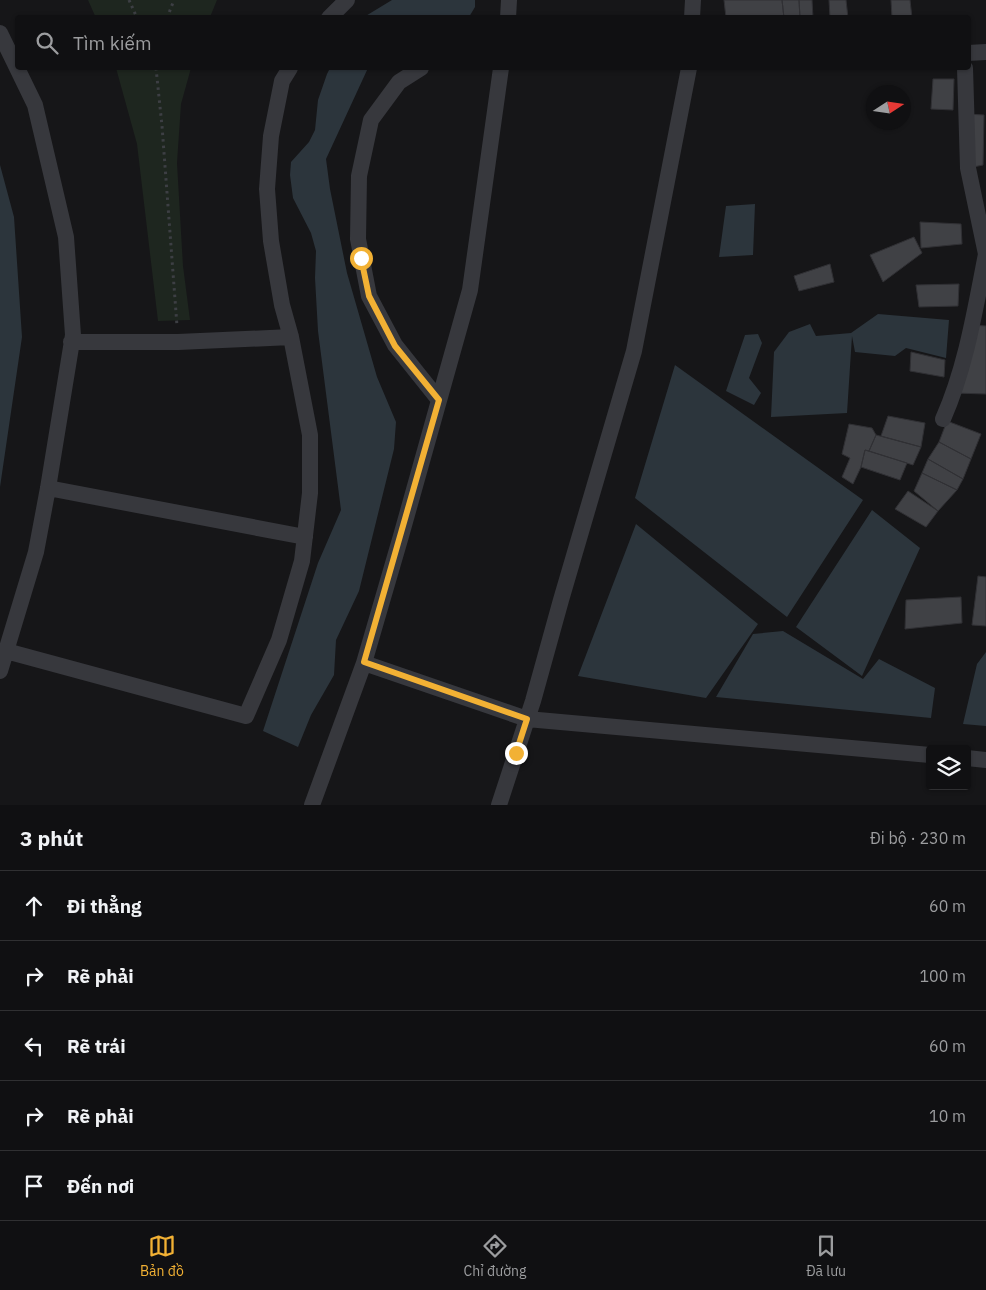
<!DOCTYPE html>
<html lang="vi">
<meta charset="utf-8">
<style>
:root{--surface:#101012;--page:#1e1e20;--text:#f1f3f6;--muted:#9c9d9f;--line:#303032;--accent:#f2b134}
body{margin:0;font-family:"IBM Plex Sans",sans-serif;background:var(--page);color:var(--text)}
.controls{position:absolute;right:15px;bottom:15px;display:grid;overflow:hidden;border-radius:5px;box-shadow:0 1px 4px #0004}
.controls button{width:45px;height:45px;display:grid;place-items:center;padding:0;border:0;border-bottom:1px solid var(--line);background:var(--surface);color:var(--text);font:25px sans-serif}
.compass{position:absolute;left:866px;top:85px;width:45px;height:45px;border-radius:50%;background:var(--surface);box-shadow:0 1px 4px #0004;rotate:78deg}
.stop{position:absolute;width:15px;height:15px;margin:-11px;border:4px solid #f2b134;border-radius:50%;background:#fff}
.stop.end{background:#f2b134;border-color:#fff;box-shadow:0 1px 5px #0008}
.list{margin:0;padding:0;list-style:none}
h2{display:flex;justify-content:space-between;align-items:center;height:65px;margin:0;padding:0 20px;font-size:21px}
h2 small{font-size:16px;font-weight:400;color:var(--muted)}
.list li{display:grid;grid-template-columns:32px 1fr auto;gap:15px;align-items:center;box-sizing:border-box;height:70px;padding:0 20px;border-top:1px solid var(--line)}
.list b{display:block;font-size:19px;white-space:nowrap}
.list em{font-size:16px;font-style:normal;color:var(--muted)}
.icon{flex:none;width:28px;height:28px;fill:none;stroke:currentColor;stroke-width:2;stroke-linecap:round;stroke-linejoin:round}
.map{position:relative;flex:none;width:986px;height:805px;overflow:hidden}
.search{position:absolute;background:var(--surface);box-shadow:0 1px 4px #0004;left:15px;right:15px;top:15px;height:55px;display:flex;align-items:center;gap:12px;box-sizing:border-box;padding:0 18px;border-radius:5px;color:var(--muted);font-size:19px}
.sheet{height:415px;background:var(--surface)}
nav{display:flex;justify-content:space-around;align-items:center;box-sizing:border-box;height:70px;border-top:1px solid var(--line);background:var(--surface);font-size:14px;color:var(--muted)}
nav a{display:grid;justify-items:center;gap:2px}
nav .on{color:var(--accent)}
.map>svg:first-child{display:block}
.green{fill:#1e261f}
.water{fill:#2c353c}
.building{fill:#404145;stroke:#303034}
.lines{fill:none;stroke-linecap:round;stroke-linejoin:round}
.path{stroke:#3d3f44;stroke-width:3;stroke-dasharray:2.5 4;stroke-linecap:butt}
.street{stroke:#37383d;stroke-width:16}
.route{stroke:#f2b134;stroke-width:6}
</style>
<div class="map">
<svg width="986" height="805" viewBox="0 0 986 805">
<rect width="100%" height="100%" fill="#161618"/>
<path class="green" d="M88,0H217L210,17L96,18Z
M116,68H191L181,104L177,163L183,266L190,320L158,321L137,144Z"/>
<path class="water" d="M392,0H475V7L469,17H364Z
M330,68H368L326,159L330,189L347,273L377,377L396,422L394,449L359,591L336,640L334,675L311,715L298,747L263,731L318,563L341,510L318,331L315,278L316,251L311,233L293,198L290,175L291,162L309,142L315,130L318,100L327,74Z
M0,165L14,217L22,337L0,487Z
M755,204L753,255L719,257L726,206Z
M878,314L949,320L946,358L906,348L895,356L855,352L852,336L847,413L771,417L774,352L789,332L810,324L816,336L851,333Z
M758,334L762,343L749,378L761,393L754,405L726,391L745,335Z
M675,365L863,500L787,617L635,498Z
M872,510L920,548L862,676L796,627Z
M636,524L758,624L706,698L578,676Z
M783,631L863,679L879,659L935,688L931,718L716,697L753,634Z
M986,652V726L963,724L977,664Z"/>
<path class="building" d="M724,0H782L784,18H726Z
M782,0H799L800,18H784Z
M799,0H812L813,18H800Z
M829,0H846L848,18H830Z
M891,0H910L912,18H892Z
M933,79H954L953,110L931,109Z
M966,114L984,115L983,165L968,168Z
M920,222L961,224L962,244L921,248Z
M914,237L922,253L883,282L870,255Z
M830,264L834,282L799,291L794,276Z
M959,284L958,306L919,307L916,285Z
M971,325L986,326V394L954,393Z
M911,352L945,360L944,377L910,371Z
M888,416L925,423L921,447L881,436Z
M947,421L981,434L971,459L939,442Z
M849,424L872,428L876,435L869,451L865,450L861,467L853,484L842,477L850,458L842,454Z
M876,435L921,447L913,465L869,451Z
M939,442L971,459L963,479L928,459Z
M865,450L907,463L900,480L861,467Z
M928,459L963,479L957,490L922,473Z
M922,473L957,490L938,511L914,491Z
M908,491L938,511L926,527L895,509Z
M978,576L986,577V626L972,625Z
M961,597L962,623L905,629L906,600Z"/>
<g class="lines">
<path class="path" d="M129,0L137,18
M167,18L174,0
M156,68L162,126L177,326"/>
<path class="street" d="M329,18L347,0
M508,18L509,0
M692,18L693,0
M0,33L35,105L66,237L73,335L48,488L36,552L0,671
M968,53L986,52
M421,68L399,82L371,120L359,176L358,239L369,296L395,345L439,400
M965,68L968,168L986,254
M71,342H178L291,337
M943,419C966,367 975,310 986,254
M48,488L305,537
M6,651L246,716L279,640L302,561L310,493V435L291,337L282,305L271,241L267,189L271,136L282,81L290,68
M364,663L527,719L930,755
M967,758L986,760
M312,805L364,663L401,536L470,290L501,68
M499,805L533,701L561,600L634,351L689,68"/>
</g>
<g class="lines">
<path class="route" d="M361,258L369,296L395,346L439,400L364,662L527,719L516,753"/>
</g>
</svg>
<div class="controls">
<button><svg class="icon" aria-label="layers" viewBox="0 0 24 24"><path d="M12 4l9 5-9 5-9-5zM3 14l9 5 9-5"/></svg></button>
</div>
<svg class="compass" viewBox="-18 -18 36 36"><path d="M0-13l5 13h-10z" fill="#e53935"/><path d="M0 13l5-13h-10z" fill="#9c9d9f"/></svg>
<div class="stop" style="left:361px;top:258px"></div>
<div class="stop end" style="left:516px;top:753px"></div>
<div class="search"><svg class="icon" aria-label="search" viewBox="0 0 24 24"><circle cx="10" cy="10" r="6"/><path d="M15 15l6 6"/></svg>Tìm kiếm</div>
</div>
<section class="sheet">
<h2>3 phút<small>Đi bộ · 230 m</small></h2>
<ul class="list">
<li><svg class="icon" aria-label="ahead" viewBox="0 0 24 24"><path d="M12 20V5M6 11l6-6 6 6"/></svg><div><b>Đi thẳng</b></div><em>60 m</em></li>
<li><svg class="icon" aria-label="right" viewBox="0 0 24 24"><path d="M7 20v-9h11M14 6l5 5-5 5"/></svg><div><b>Rẽ phải</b></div><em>100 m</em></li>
<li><svg class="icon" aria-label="left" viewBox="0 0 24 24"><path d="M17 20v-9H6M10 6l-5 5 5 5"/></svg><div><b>Rẽ trái</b></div><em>60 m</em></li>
<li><svg class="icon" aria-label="right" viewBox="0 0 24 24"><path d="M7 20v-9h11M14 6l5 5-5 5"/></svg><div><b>Rẽ phải</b></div><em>10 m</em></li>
<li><svg class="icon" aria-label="arrive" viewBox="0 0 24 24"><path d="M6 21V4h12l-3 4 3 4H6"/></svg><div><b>Đến nơi</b></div></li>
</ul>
</section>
<nav>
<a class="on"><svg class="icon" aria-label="map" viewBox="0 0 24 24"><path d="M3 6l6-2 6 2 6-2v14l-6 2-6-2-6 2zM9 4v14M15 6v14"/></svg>Bản đồ</a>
<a><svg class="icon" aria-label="directions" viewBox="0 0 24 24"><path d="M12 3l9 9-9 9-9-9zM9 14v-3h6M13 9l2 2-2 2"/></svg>Chỉ đường</a>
<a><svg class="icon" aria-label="saved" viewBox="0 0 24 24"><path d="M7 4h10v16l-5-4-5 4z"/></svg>Đã lưu</a>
</nav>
